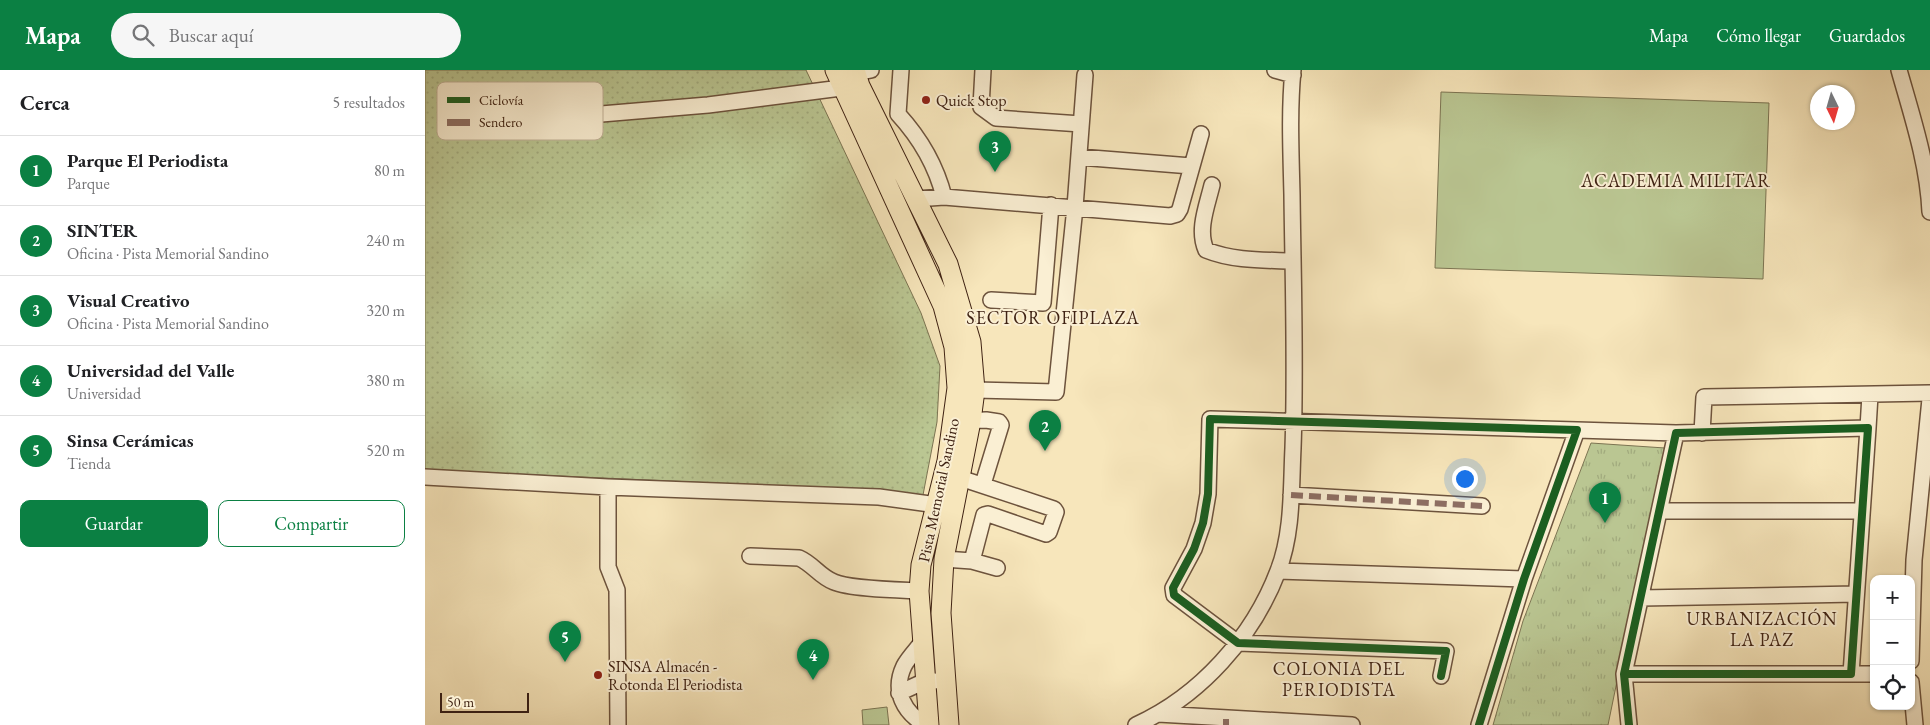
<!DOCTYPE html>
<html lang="es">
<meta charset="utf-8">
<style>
:root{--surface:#fff;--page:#f6f6f6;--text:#202124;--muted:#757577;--line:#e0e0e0;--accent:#0b8043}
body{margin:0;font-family:"EB Garamond",serif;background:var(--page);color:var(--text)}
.controls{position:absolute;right:15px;bottom:15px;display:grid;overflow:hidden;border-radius:10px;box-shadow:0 1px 4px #0004}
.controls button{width:45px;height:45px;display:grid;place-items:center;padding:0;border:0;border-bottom:1px solid var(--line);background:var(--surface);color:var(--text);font:25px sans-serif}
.compass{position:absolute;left:1385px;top:15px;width:45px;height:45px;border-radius:50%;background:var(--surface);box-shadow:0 1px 4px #0004;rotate:175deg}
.scale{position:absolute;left:15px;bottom:12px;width:89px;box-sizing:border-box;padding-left:5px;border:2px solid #3f2213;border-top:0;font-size:14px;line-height:18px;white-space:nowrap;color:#3f2213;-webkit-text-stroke:4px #faefd3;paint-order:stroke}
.you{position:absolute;left:1039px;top:408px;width:18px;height:18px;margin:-12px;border:4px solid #fff;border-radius:50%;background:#1a73e8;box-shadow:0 0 0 8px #1a73e833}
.badge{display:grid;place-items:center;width:32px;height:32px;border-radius:50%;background:var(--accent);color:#fff;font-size:16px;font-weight:700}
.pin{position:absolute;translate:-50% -41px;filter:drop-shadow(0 1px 2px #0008)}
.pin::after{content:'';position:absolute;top:26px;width:18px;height:15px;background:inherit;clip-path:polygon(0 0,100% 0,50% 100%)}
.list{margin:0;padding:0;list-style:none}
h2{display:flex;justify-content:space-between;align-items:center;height:65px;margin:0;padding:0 20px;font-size:21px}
h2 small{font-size:16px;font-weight:400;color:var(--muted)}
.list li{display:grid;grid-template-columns:32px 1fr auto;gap:15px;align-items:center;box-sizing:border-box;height:70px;padding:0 20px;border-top:1px solid var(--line)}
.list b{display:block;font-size:19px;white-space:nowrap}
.list p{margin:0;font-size:16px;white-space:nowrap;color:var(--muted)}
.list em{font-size:16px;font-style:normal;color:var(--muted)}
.actions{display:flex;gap:10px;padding:15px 20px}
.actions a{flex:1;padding:11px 0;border:1px solid var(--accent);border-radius:10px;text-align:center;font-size:18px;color:var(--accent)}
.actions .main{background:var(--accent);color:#fff}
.icon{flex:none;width:28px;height:28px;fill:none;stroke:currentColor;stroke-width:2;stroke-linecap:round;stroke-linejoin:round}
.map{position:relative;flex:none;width:1505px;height:655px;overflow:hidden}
header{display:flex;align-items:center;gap:30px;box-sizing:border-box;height:70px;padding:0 25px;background:var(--accent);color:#fff}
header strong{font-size:24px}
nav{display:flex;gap:28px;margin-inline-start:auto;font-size:18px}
.search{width:350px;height:45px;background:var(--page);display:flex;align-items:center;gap:12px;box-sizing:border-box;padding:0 18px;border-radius:28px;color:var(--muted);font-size:19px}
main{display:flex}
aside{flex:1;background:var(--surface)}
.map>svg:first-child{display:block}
.grass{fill:url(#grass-dots);stroke:#7c7452}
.park{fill:url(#park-tufts);stroke:#7c7452}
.pitch{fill:#bac692;stroke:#7c7452}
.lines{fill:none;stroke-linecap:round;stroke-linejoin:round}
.minor-casing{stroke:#6d533d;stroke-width:18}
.major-casing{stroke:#3f2213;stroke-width:21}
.minor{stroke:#faefd3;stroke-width:15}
.major{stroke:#f7e6bb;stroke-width:19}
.quiet{stroke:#8d6e63;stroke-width:6;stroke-dasharray:12 6;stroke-linecap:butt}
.cycleway-casing{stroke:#faefd3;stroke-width:11}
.cycleway{stroke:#1b5e20;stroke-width:8}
.poi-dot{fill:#8f2418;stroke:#faefd3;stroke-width:2}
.labels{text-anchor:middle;stroke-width:4;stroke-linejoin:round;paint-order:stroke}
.poi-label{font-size:16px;fill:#3f2213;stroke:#faefd3;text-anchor:start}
.street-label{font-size:16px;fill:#3f2213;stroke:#faefd3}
.neighbourhood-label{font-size:18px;letter-spacing:1px;fill:#3f2213;stroke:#faefd3}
.key{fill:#faefd3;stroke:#c2b299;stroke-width:1}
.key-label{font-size:14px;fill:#3f2213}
</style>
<header>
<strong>Mapa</strong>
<div class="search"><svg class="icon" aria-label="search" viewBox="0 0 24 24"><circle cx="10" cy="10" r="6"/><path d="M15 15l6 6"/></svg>Buscar aquí</div>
<nav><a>Mapa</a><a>Cómo llegar</a><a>Guardados</a></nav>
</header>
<main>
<aside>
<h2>Cerca<small>5 resultados</small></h2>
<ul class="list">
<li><span class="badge">1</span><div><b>Parque El Periodista</b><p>Parque</p></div><em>80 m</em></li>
<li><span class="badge">2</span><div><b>SINTER</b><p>Oficina · Pista Memorial Sandino</p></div><em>240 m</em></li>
<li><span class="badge">3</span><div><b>Visual Creativo</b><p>Oficina · Pista Memorial Sandino</p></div><em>320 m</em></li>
<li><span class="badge">4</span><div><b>Universidad del Valle</b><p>Universidad</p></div><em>380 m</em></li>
<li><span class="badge">5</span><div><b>Sinsa Cerámicas</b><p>Tienda</p></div><em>520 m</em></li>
</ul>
<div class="actions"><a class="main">Guardar</a><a>Compartir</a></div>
</aside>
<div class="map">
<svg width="1505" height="655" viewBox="0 0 1505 655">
<defs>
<pattern id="grass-dots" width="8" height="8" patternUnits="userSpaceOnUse" patternTransform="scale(1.25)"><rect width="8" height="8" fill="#bac692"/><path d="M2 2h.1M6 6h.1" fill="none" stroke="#a1aa7d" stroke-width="1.8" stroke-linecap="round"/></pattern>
<pattern id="park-tufts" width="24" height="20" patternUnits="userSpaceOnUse" patternTransform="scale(1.25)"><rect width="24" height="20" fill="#bac692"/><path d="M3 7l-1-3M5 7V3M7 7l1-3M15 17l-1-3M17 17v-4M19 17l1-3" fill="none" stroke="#a1aa7d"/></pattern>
</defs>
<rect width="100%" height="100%" fill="#f7e6bb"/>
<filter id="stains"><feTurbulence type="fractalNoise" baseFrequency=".004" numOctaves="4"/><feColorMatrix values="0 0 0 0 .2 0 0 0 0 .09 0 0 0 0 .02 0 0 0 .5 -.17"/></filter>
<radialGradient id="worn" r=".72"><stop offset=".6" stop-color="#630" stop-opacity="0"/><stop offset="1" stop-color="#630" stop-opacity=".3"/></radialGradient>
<path class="grass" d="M0,0H381L496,243L515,296L512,352L498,425L379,417L0,400Z"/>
<path class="park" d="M1166,373L1240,378L1183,655H1068L1098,551Z"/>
<path class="pitch" d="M1016,22L1344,33L1338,209L1010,198Z
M462,637L464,655H438L437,640Z"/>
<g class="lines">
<defs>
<path id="minor" d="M476,0L473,44C495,68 511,95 519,127
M558,0L556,37L571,48L656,54
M850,0L868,5
M1474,0C1487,46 1503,94 1505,142
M431,3L446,0
M117,49L283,35L416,18
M654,87L766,96
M787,115C782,136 772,160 781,180C808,191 839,190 867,191
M491,129L519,127L745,146L752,144L755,139L776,64
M566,230L618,233L626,135
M550,320L631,322L650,137L660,5
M535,351L561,350L574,352L576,355L558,414
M1443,358L1445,325
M1152,360L1251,363
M1277,363L1279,327L1505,323
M0,407L183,417L454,427L512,435
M535,408L629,439L631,442L624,462L621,464L563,444L559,445L547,491
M183,417V497L192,520L193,655
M866,425L1057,436
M1236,441H1437
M325,486L374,488C388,494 395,507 409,512C425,519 475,520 494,521
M519,489L547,491L572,498
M853,501L1099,509
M1216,528L1431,524
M498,571C492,579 483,588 479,596C467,621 479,643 501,655
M1486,591L1489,490L1505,329
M1199,604H1426L1443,358L1251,363L1199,604L1204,655
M1426,604H1449
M1016,606L1021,581L813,573L749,525L748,518L769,479L778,453L783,424L785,349L1152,360L1099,509L1054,655
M1486,612L1490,655
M474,623L500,611H510
M733,644L927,655
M711,655C775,626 828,567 853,501C868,463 866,418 868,378C871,294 868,209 867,125C866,83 864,41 868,0"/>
<path id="major" d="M410,0L518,236L529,277L532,318L522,391L496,495L494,521L504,655
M430,0L435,16L523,194L546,272L550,320L546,351L519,489L516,543L524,655"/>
</defs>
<use href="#minor" class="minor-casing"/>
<use href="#major" class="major-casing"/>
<use href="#minor" class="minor"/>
<use href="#major" class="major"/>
<path class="quiet" d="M866,425L1057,436
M801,655V649"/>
<defs>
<path id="cycleway" d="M1199,604H1426L1443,358L1251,363L1199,604L1204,655
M1016,606L1021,581L813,573L749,525L748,518L769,479L778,453L783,424L785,349L1152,360L1099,509L1054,655"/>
</defs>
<use href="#cycleway" class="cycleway-casing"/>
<use href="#cycleway" class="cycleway"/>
</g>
<g class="poi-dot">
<circle cx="501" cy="30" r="5"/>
<circle cx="173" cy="605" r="5"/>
</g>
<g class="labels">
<g class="poi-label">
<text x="511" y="36">Quick Stop</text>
<text x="183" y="602">SINSA Almacén -<tspan x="183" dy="18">Rotonda El Periodista</tspan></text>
</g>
<g class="street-label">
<text transform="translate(513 420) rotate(-78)" y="6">Pista Memorial Sandino</text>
</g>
<g class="neighbourhood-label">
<text x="1251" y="117">ACADEMIA MILITAR</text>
<text x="628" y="254">SECTOR OFIPLAZA</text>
<text x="1337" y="555">URBANIZACIÓN<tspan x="1337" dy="21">LA PAZ</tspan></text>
<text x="914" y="605">COLONIA DEL<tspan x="914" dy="21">PERIODISTA</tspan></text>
</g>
</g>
<rect x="12" y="12" width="166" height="58" rx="8" class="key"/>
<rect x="22" y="27" width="23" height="6" fill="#1b5e20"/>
<rect x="22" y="49" width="23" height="7" fill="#8d6e63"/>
<g class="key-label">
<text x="54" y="35">Ciclovía</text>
<text x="54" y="57">Sendero</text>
</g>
<rect width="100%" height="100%" filter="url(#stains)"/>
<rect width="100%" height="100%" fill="url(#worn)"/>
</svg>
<div class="controls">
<button>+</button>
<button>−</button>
<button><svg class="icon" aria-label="locate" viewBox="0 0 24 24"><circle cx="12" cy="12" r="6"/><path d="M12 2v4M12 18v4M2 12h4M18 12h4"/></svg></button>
</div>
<svg class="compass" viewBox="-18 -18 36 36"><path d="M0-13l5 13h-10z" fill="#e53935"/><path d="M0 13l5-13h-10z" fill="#757577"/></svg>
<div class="scale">50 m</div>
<div class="you"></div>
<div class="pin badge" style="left:1180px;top:453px">1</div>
<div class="pin badge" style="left:620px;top:381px">2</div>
<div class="pin badge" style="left:570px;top:102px">3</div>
<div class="pin badge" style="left:388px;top:610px">4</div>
<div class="pin badge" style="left:140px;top:592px">5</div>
</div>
</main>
